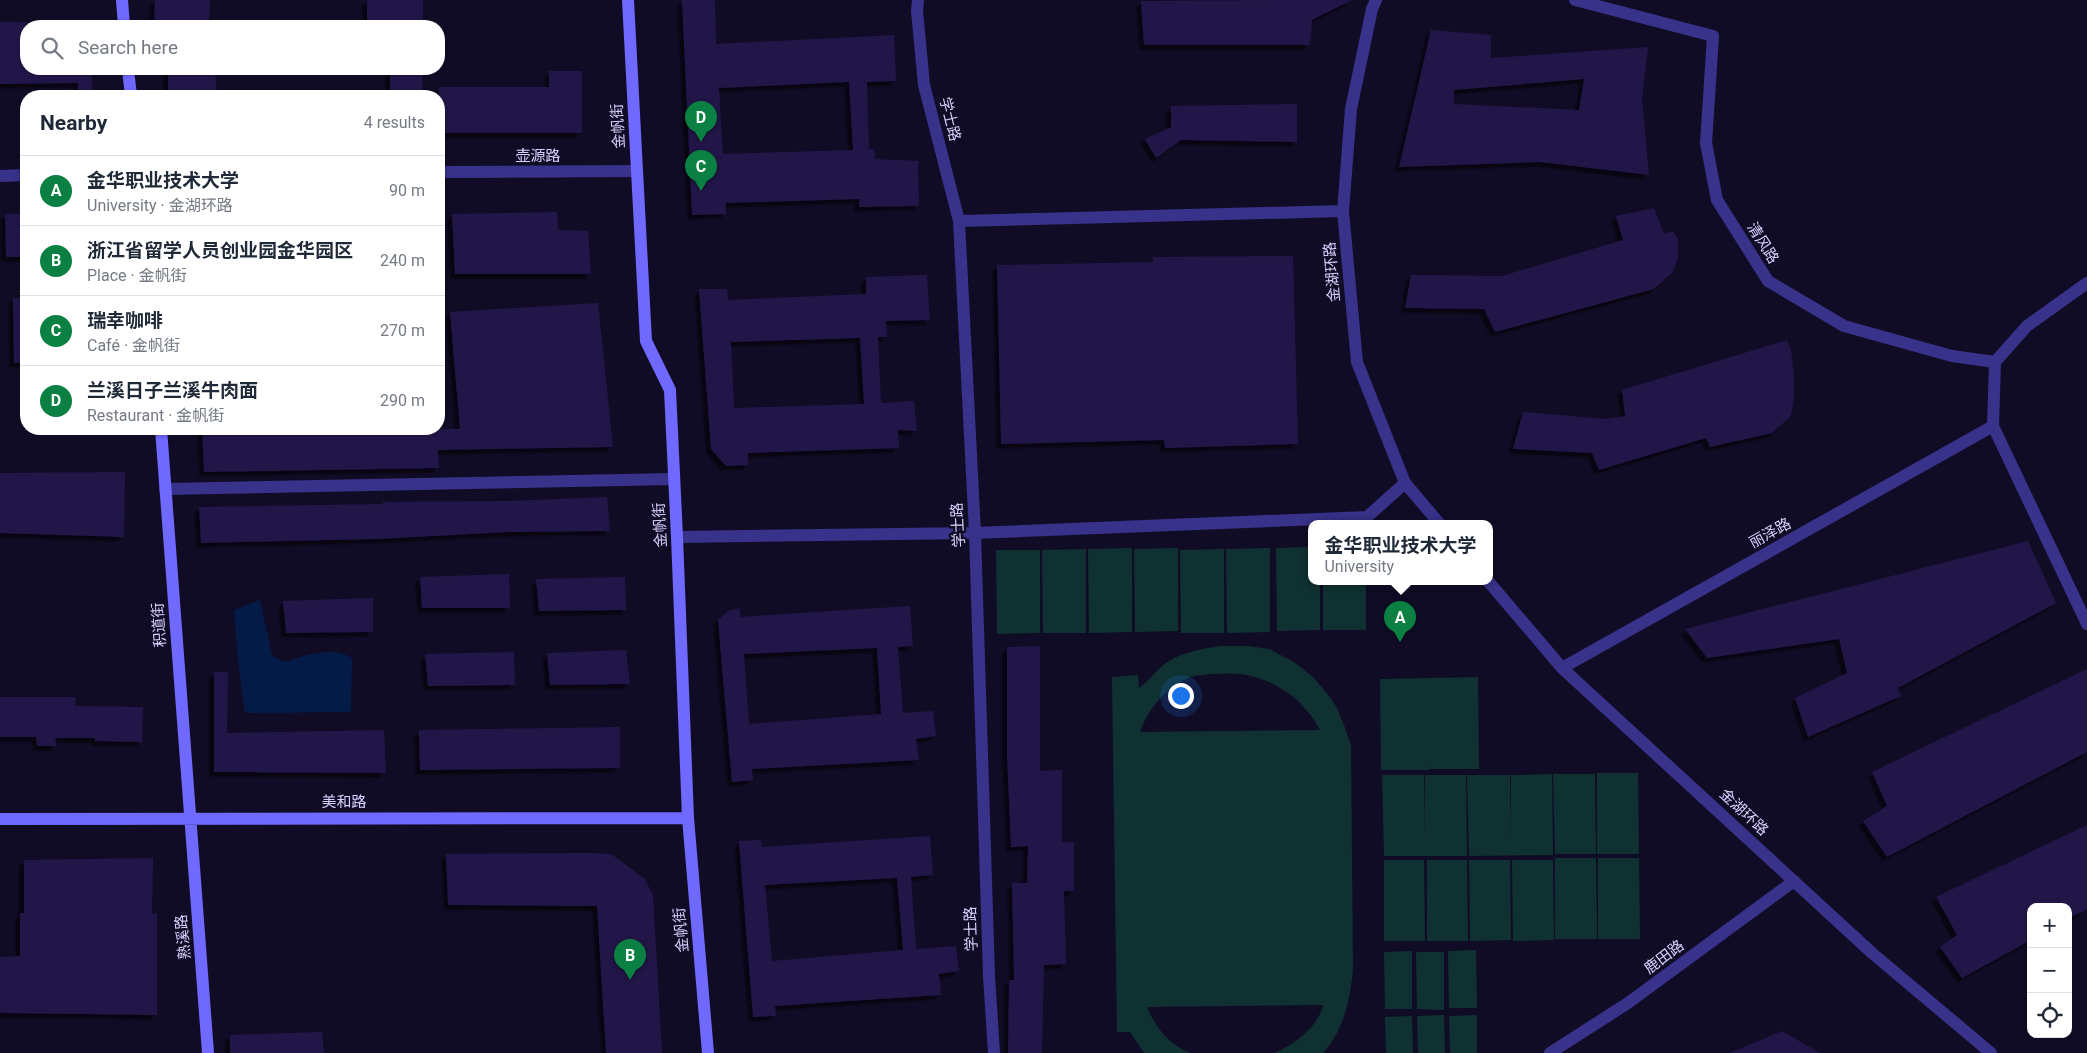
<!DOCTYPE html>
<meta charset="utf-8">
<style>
:root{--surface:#fff;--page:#f6f6f7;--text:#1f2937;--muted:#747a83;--line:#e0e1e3;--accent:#0b8043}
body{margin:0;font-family:Roboto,"Noto Sans SC",sans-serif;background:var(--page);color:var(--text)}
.controls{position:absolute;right:15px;bottom:15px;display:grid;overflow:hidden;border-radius:10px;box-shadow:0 1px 4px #0004}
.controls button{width:45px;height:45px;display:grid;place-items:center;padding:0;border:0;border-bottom:1px solid var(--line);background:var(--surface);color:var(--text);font:25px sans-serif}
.you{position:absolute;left:1180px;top:695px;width:18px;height:18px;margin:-12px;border:4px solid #fff;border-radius:50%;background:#1a73e8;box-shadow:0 0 0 8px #1a73e833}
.badge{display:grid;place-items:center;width:32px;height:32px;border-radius:50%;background:var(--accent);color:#fff;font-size:16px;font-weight:700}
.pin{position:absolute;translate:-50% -41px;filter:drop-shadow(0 1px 2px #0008)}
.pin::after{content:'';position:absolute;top:26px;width:18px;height:15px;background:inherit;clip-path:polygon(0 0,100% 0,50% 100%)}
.popup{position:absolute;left:1308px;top:520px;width:185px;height:65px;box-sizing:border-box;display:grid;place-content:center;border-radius:10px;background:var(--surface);filter:drop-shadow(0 1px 4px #0005);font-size:16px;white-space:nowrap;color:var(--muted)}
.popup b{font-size:19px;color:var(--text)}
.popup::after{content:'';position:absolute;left:50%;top:100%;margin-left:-10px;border:10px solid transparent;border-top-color:var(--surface)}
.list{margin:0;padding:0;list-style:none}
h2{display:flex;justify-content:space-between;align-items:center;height:65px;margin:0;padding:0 20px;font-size:21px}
h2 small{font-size:16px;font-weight:400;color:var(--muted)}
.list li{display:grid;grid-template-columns:32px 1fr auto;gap:15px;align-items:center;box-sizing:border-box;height:70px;padding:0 20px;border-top:1px solid var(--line)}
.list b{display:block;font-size:19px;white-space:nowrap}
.list p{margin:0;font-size:16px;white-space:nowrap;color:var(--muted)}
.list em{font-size:16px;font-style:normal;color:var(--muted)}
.icon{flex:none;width:28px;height:28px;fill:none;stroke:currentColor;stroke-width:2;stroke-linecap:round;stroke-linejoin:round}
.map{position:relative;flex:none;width:2087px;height:1053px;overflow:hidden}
.search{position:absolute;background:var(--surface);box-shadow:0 1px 4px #0004;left:20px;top:20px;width:425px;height:55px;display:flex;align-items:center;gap:12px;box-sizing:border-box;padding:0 18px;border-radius:20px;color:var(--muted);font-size:19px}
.panel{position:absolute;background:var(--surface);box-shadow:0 1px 4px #0004;left:20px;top:90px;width:425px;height:345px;border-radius:20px}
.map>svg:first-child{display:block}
.green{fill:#0f3131;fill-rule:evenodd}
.water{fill:#041b47}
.building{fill:#221649;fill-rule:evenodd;filter:url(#shadow)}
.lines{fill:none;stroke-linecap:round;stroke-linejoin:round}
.street{stroke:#38328a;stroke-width:12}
.secondary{stroke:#7069ff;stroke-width:12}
.labels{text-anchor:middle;stroke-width:5;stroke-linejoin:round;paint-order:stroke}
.street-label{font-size:15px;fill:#d8d2ff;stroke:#110c26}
</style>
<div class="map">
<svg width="2087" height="1053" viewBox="0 0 2087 1053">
<defs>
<filter id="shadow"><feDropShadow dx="-4.5" dy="4.5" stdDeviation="1" flood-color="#0009"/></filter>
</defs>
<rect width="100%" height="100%" fill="#110c26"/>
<path class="green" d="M1311,547V581H1320V630L1277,631L1276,548Z
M1132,548V632L1089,633L1088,549Z
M1178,548V631L1135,632L1134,549Z
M1270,548V632L1227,633L1226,549Z
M1086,549V633H1043L1042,550Z
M1224,549V633H1181L1180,550Z
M996,550H1040V633L997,634Z
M1323,581H1366V630H1323Z
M1221,646H1248L1269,649L1294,662L1313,677L1326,692L1336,706L1344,725L1351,746L1353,970C1350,1000 1344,1030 1323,1053H1275C1295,1044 1318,1027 1323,1005L1147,1007C1156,1028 1168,1044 1190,1053H1144L1130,1032H1117L1112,677L1138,675L1139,688C1147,682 1152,676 1159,669C1175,653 1200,649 1221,646ZM1211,674C1220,674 1230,673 1239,674C1274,678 1304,699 1320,730L1140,732C1148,709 1167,686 1191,677C1197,675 1205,675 1211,674Z
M1478,677L1479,769H1430V767L1429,770H1381L1380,679Z
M1597,773H1638L1639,854H1597Z
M1552,774L1553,855L1469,856L1467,775H1510L1511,840V775Z
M1553,774H1595L1596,854H1555Z
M1382,775H1424L1425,836V775H1466L1467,856H1384Z
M1555,858H1596L1597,939H1555Z
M1598,858H1639L1640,939H1598Z
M1384,860H1424L1425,941H1384Z
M1427,860H1467L1468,941H1427Z
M1469,860H1510L1511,940L1470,941Z
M1512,860H1553L1554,940L1513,941Z
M1476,950L1477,1008H1449L1448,951Z
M1412,951V1009H1385L1384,952Z
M1416,952H1444V1010L1417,1009Z
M1444,1015L1445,1053H1418L1417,1016Z
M1477,1015V1053H1450L1449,1016Z
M1412,1016L1413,1053H1386L1385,1017Z"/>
<path class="water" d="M260,600L272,655L283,662C305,656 331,645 352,658L351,712L245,713L238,661L234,610Z"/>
<path class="building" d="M155,0H210L209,26H154Z
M367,0H423V26H367Z
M682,0H715L716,44L894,35L896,81L867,82L869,149H874L875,159L918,161L919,206L859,207V199L726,203V214L692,215ZM849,82L853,150L723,154L719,88Z
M1275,0H1352L1312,20L1310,45H1144L1141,1Z
M0,22H26V69H92V96H77L78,83L0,84Z
M1431,30L1491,35V58L1648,47L1642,99L1649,175L1540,162L1399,167ZM1584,79L1579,110L1454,104V90Z
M168,69H215L217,96H168Z
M390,69H423L422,96H390Z
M549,71H582V133H439V87H549Z
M1297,104V142L1181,140L1156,158L1145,139L1171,127V106Z
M1654,208L1664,234L1673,231L1678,239V258L1672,273L1654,289L1495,332L1484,309L1405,308L1411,275L1502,276L1623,240L1616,216Z
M557,212L558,230L588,231L591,274H455L452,214Z
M5,214H26V257H6Z
M1293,256L1298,444L1165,448L1164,440L1001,444L997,265L1153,262V257Z
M927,275L930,320L886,321L887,337H878L881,403L914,401L917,431L898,430L899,448L748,453V465L726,466L711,449L699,289H727L728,300L866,294V277ZM860,338L864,404L734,408L731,342Z
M13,298H26V363H14Z
M598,303L613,447L438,450L439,468L204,472L202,429H460L450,312Z
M1787,340L1791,350L1794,377V397L1791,416L1772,433L1710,447L1706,438L1599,470L1592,453L1513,449L1523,412L1606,419L1625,416L1622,390Z
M125,472L124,537L0,533V473Z
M607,497L610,531L510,532L376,539L201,543L199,507L383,504V502L508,501Z
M2028,541L2056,603L1898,688L1901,696L1808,737L1795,698L1847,673L1839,639L1707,658L1685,629Z
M509,574L510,608H422L420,577Z
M625,577L626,610L539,611L536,579Z
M373,598V632L286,633L283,601Z
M910,606L913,646L898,647L903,713L933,711L936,736L916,739L919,760L752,769L753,780L732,782L718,620L728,611L740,608V617ZM877,648L881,714L749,724L744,654Z
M1040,646V771L1062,770V842H1074V891H1064L1066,964L1044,965L1042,1053H1008L1009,980H1014L1012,883H1027L1028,846L1011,847L1007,755V647Z
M626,650L630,684L550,685L547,653Z
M514,652L515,685L428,686L425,654Z
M2087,669V752L1887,857L1863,821L1887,806L1872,772Z
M214,672H228L227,733L384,730L386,773L214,772Z
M0,697H76L75,706L143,707L142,742L95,741V738H55L57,746H37L36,737H0Z
M620,727V768L420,770L419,730Z
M2087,825V909L2068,919V907H2031V940L1962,978L1940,947L1957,935L1936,897Z
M930,836L933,875L911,877L916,949L956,946L959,971L939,974L941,995L775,1006L776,1016L753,1017L739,841L761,840L762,847ZM897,878L903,950L772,961L765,885Z
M590,853L611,854L645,879L653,895L662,1053H606L597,906L448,905L446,854Z
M153,858L152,914H157V1015L0,1013V957L20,956V913H24V860Z
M1782,1031L1820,1053H1730Z
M322,1032L324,1053H230V1035Z"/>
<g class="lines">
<path class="street" d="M918,0L917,11L924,85L959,221L975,533L989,976L994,1053
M1376,0L1372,9L1351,109L1343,211L1357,362L1405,483L1439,523
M1575,0L1713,36L1706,143L1717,200L1768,281L1844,326L1952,356L1995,362L2027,326L2087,283
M439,172L637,171
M0,176L26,175
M959,221L1343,211
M1995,362L1993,426L2087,624
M165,489L674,479
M677,537L975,533L1367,517L1405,483
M1488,581L1562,668L1872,953L1991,1053
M1562,668L1993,426
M1550,1053L1628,1003L1794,881"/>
<path class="secondary" d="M122,0L124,26
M628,0L646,341L670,390L677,537L688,818L708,1053
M128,69L131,96
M161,429L208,1053
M0,819L688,818"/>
</g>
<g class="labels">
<g class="street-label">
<text transform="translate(950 119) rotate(76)" y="5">学士路</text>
<text transform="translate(618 126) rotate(-93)" y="5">金帆街</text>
<text x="538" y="161">壶源路</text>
<text transform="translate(1763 243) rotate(58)" y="5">清风路</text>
<text transform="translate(1332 272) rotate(-95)" y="5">金湖环路</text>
<text transform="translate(660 525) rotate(-93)" y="5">金帆街</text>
<text transform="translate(958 525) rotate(-93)" y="5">学士路</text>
<text transform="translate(1770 533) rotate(-29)" y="5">丽泽路</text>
<text transform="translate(159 625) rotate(-94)" y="5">积道街</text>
<text x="344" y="807">美和路</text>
<text transform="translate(1744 812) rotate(43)" y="5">金湖环路</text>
<text transform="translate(971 929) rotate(-92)" y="5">学士路</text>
<text transform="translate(681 930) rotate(-95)" y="5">金帆街</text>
<text transform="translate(183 937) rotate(-95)" y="5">熟溪路</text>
<text transform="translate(1664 957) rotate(-37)" y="5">鹿田路</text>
</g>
</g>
</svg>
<div class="controls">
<button>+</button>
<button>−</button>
<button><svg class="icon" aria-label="locate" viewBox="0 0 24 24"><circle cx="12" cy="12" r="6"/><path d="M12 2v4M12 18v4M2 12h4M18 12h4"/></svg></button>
</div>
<div class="you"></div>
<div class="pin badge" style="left:1400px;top:642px">A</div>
<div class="popup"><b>金华职业技术大学</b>University</div>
<div class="pin badge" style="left:630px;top:980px">B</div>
<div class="pin badge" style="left:701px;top:191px">C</div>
<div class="pin badge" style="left:701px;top:142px">D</div>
<div class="search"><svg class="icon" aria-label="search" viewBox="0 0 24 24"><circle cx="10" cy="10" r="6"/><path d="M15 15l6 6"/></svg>Search here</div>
<section class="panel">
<h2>Nearby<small>4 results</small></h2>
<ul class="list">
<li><span class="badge">A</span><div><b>金华职业技术大学</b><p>University · 金湖环路</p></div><em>90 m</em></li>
<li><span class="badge">B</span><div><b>浙江省留学人员创业园金华园区</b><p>Place · 金帆街</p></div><em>240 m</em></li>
<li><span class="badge">C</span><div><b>瑞幸咖啡</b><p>Café · 金帆街</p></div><em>270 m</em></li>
<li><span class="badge">D</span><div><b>兰溪日子兰溪牛肉面</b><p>Restaurant · 金帆街</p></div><em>290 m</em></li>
</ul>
</section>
</div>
